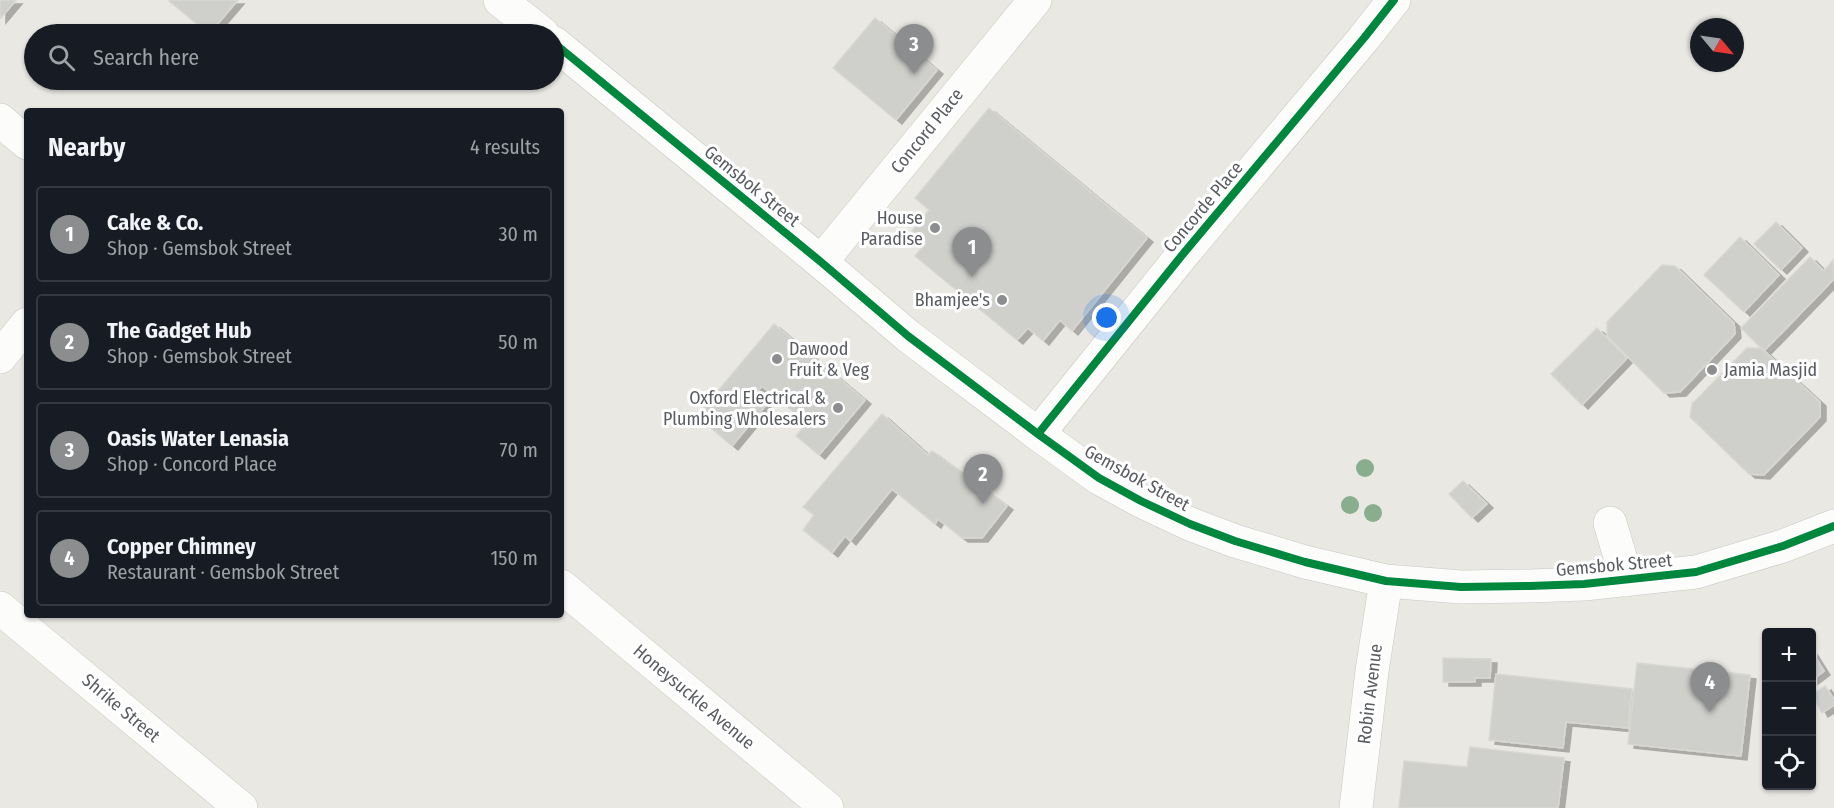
<!DOCTYPE html>
<meta charset="utf-8">
<style>
:root{--surface:#171b24;--page:#242831;--text:#f1f3f6;--muted:#9ea1a6;--line:#363941;--accent:#8b8d8e}
body{margin:0;font-family:"Fira Sans Condensed",sans-serif;background:var(--page);color:var(--text)}
.controls{position:absolute;right:18px;bottom:18px;display:grid;overflow:hidden;border-radius:6px;box-shadow:0 2px 4px #0004}
.controls button{width:54px;height:54px;display:grid;place-items:center;padding:0;border:0;border-bottom:2px solid var(--line);background:var(--surface);color:var(--text);font:30px sans-serif}
.compass{position:absolute;left:1690px;top:18px;width:54px;height:54px;border-radius:50%;background:var(--surface);box-shadow:0 2px 4px #0004;rotate:119deg}
.you{position:absolute;left:1107px;top:318px;width:21px;height:21px;margin:-15px;border:4px solid #fff;border-radius:50%;background:#1a73e8;box-shadow:0 0 0 9px #1a73e833}
.badge{display:grid;place-items:center;width:39px;height:39px;border-radius:50%;background:var(--accent);color:#fff;font-size:20px;font-weight:700}
.pin{position:absolute;translate:-50% -50px;filter:drop-shadow(0 2px 3px #0008)}
.pin::after{content:'';position:absolute;top:32px;width:21px;height:18px;background:inherit;clip-path:polygon(0 0,100% 0,50% 100%)}
.list{margin:0;padding:0;list-style:none}
h2{display:flex;justify-content:space-between;align-items:center;height:78px;margin:0;padding:0 24px;font-size:26px}
h2 small{font-size:20px;font-weight:400;color:var(--muted)}
.list li{display:grid;grid-template-columns:39px 1fr auto;gap:18px;align-items:center;box-sizing:border-box;height:96px;margin:0 12px 12px;padding:0 12px;border:2px solid var(--line);border-radius:6px}
.list b{display:block;font-size:22px;white-space:nowrap}
.list p{margin:0;font-size:20px;white-space:nowrap;color:var(--muted)}
.list em{font-size:20px;font-style:normal;color:var(--muted)}
.icon{flex:none;width:33px;height:33px;fill:none;stroke:currentColor;stroke-width:2;stroke-linecap:round;stroke-linejoin:round}
.map{position:relative;flex:none;width:1834px;height:808px;overflow:hidden}
.search{position:absolute;background:var(--surface);box-shadow:0 2px 4px #0004;left:24px;top:24px;width:540px;height:66px;display:flex;align-items:center;gap:15px;box-sizing:border-box;padding:0 21px;border-radius:33px;color:var(--muted);font-size:22px}
.panel{position:absolute;background:var(--surface);box-shadow:0 2px 4px #0004;left:24px;top:108px;width:540px;height:510px;border-radius:6px}
.map>svg:first-child{display:block}
.building{fill:#cfcfcc;stroke:#d8d7d2;stroke-width:1.5;filter:url(#shadow)}
.lines{fill:none;stroke-linecap:round;stroke-linejoin:round}
.minor-casing{stroke:#c6c7c6;stroke-width:34}
.minor{stroke:#fcfcfb;stroke-width:33}
.cycleway-casing{stroke:#fff;stroke-width:11}
.cycleway{stroke:#00873e;stroke-width:8}
.tree{fill:#89ae8d}
.poi-dot{fill:#8b8d8e;stroke:#fff;stroke-width:2}
.labels{text-anchor:middle;stroke-width:6;stroke-linejoin:round;paint-order:stroke}
.street-label{font-size:18px;fill:#595c61;stroke:#fff}
.poi-label{font-size:18px;fill:#595c61;stroke:#fff;text-anchor:end}
</style>
<div class="map">
<svg width="1834" height="808" viewBox="0 0 1834 808">
<defs>
<filter id="shadow"><feDropShadow dx="6" dy="4" stdDeviation="0" flood-color="#0004"/></filter>
</defs>
<rect width="100%" height="100%" fill="#e9e8e3"/>
<path class="building" d="M0,0H16L0,19Z
M168,0H238L209,34Z
M875,18L937,70L896,120L833,68Z
M989,108L1147,238L1072,331L1060,320L1043,341L1028,328L1017,340L915,256L926,243L912,231L929,210L915,198Z
M1776,222L1802,248L1781,270L1754,244Z
M1740,237L1779,275L1744,312L1704,275Z
M1810,257L1824,271L1833,260L1834,279L1764,351L1741,328Z
M1662,265L1675,266L1734,323L1735,334L1680,392L1664,393L1607,336V322Z
M774,324L865,400L819,455L796,436L807,423L762,386L755,395L766,405L732,446L697,416Z
M1597,328L1627,358L1582,405L1551,374Z
M1747,348H1761L1820,402V417L1764,475L1749,474L1690,417L1692,404Z
M882,414L928,455L932,451L1007,506L982,538H962L938,519L935,524L892,489L850,541L845,536L832,553L803,530L814,515L803,507Z
M1463,481L1487,504L1472,518L1449,494Z
M1812,652L1824,671L1812,680Z
M1443,658L1491,659L1490,678H1475V682H1443Z
M1637,663L1750,675L1741,756L1628,744Z
M1496,674L1632,689L1628,728L1566,722L1563,748L1489,740Z
M1825,686L1834,699V705L1822,713L1812,695Z
M1470,747L1564,758L1558,808H1399L1404,761L1467,767Z"/>
<g class="lines">
<defs>
<path id="minor" d="M500,0L543,34
M554,43L821,262L908,336L1038,434L1099,478L1141,501L1190,524L1235,541L1305,562L1386,581L1461,587L1530,586L1584,584L1696,572L1783,546L1834,526
M0,120L27,143
M821,262L1035,0
M0,357L27,324
M1038,434L1183,254L1364,38L1394,0
M1610,523L1627,580
M561,586L827,808
M0,608L241,808
M1356,808L1372,671L1386,581"/>
</defs>
<use href="#minor" class="minor-casing"/>
<use href="#minor" class="minor"/>
<defs>
<path id="cycleway" d="M554,43L821,262L908,336L1038,434L1099,478L1141,501L1190,524L1235,541L1305,562L1386,581L1461,587L1530,586L1584,584L1696,572L1783,546L1834,526
M1038,434L1183,254L1364,38L1394,0"/>
</defs>
<use href="#cycleway" class="cycleway-casing"/>
<use href="#cycleway" class="cycleway"/>
</g>
<g class="tree">
<circle cx="1365" cy="468" r="9"/>
<circle cx="1350" cy="505" r="9"/>
<circle cx="1373" cy="513" r="9"/>
</g>
<g class="poi-dot">
<circle cx="935" cy="228" r="6"/>
<circle cx="1002" cy="300" r="6"/>
<circle cx="777" cy="359" r="6"/>
<circle cx="1712" cy="370" r="6"/>
<circle cx="838" cy="408" r="6"/>
</g>
<g class="labels">
<g class="street-label">
<text transform="translate(927 131) rotate(-51)" y="6">Concord Place</text>
<text transform="translate(752 186) rotate(39)" y="6">Gemsbok Street</text>
<text transform="translate(1203 207) rotate(-50)" y="6">Concorde Place</text>
<text transform="translate(1137 478) rotate(29)" y="6">Gemsbok Street</text>
<text transform="translate(1614 565) rotate(-5)" y="6">Gemsbok Street</text>
<text transform="translate(1370 694) rotate(-83)" y="6">Robin Avenue</text>
<text transform="translate(694 697) rotate(40)" y="6">Honeysuckle Avenue</text>
<text transform="translate(121 708) rotate(40)" y="6">Shrike Street</text>
</g>
<g class="poi-label">
<text x="923" y="224">House<tspan x="923" dy="21">Paradise</tspan></text>
<text x="990" y="306">Bhamjee's</text>
<text x="789" y="355" text-anchor="start">Dawood<tspan x="789" dy="21">Fruit &amp; Veg</tspan></text>
<text x="1724" y="376" text-anchor="start">Jamia Masjid</text>
<text x="826" y="404">Oxford Electrical &amp;<tspan x="826" dy="21">Plumbing Wholesalers</tspan></text>
</g>
</g>
</svg>
<div class="controls">
<button>+</button>
<button>−</button>
<button><svg class="icon" aria-label="locate" viewBox="0 0 24 24"><circle cx="12" cy="12" r="6"/><path d="M12 2v4M12 18v4M2 12h4M18 12h4"/></svg></button>
</div>
<svg class="compass" viewBox="-18 -18 36 36"><path d="M0-13l5 13h-10z" fill="#e53935"/><path d="M0 13l5-13h-10z" fill="#9ea1a6"/></svg>
<div class="you"></div>
<div class="pin badge" style="left:972px;top:277px">1</div>
<div class="pin badge" style="left:983px;top:504px">2</div>
<div class="pin badge" style="left:914px;top:74px">3</div>
<div class="pin badge" style="left:1710px;top:712px">4</div>
<div class="search"><svg class="icon" aria-label="search" viewBox="0 0 24 24"><circle cx="10" cy="10" r="6"/><path d="M15 15l6 6"/></svg>Search here</div>
<section class="panel">
<h2>Nearby<small>4 results</small></h2>
<ul class="list">
<li><span class="badge">1</span><div><b>Cake &amp; Co.</b><p>Shop · Gemsbok Street</p></div><em>30 m</em></li>
<li><span class="badge">2</span><div><b>The Gadget Hub</b><p>Shop · Gemsbok Street</p></div><em>50 m</em></li>
<li><span class="badge">3</span><div><b>Oasis Water Lenasia</b><p>Shop · Concord Place</p></div><em>70 m</em></li>
<li><span class="badge">4</span><div><b>Copper Chimney</b><p>Restaurant · Gemsbok Street</p></div><em>150 m</em></li>
</ul>
</section>
</div>
